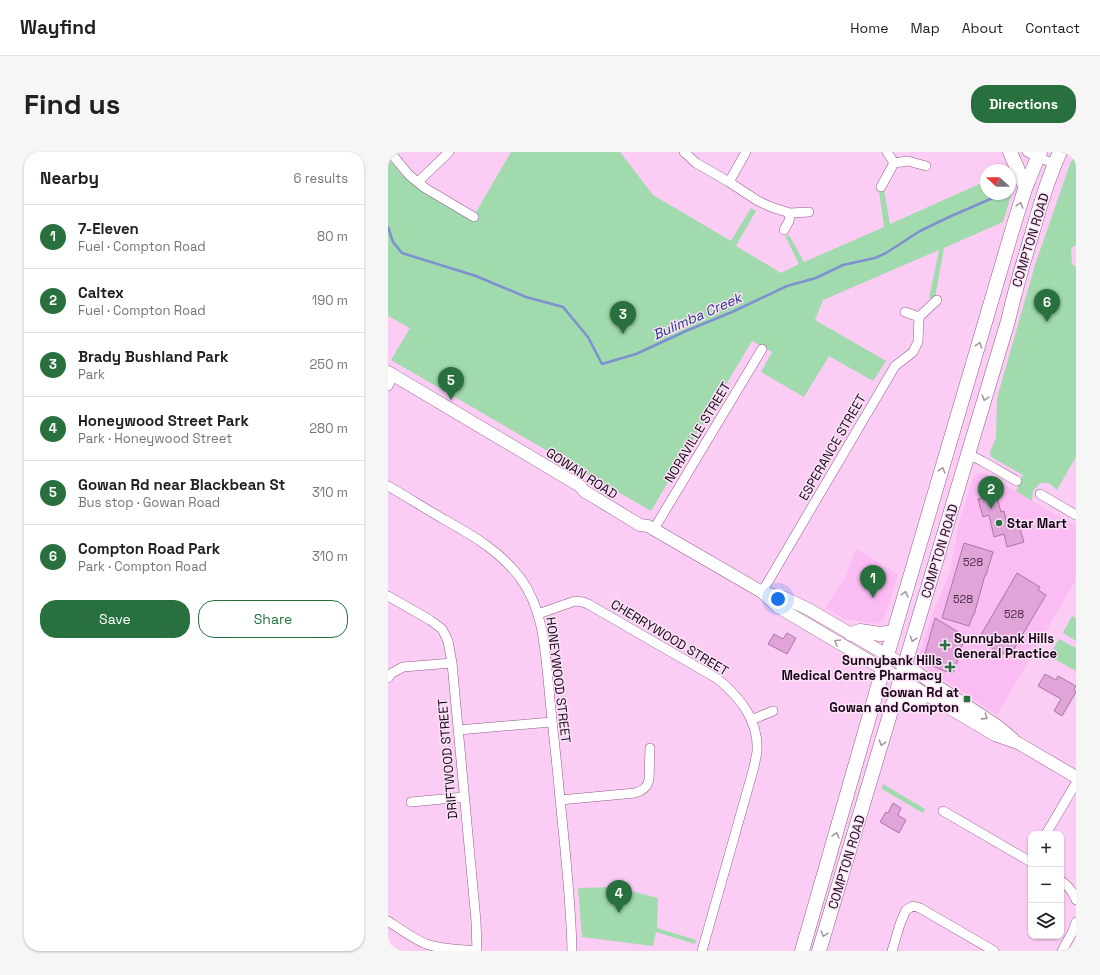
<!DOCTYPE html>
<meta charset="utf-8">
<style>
:root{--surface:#fff;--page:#f6f6f6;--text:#202124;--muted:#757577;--line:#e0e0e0;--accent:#28713f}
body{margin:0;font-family:"Space Grotesk",sans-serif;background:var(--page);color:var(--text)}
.controls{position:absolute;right:12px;bottom:12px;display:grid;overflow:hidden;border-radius:8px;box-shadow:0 1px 3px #0004}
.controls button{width:36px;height:36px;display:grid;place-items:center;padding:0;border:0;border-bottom:1px solid var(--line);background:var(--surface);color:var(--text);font:20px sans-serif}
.compass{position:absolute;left:592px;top:12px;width:36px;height:36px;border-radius:50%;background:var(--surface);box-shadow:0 1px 3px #0004;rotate:291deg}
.you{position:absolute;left:390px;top:447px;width:14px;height:14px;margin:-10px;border:3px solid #fff;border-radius:50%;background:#1a73e8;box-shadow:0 0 0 6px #1a73e833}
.badge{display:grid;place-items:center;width:26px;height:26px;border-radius:50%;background:var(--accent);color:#fff;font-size:13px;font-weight:700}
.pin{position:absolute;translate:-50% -33px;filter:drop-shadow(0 1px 2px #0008)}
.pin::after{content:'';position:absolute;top:21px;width:14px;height:12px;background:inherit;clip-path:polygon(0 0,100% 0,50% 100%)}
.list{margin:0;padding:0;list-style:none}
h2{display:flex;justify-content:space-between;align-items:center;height:52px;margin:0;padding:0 16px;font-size:17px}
h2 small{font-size:13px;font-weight:400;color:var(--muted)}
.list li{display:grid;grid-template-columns:26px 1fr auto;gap:12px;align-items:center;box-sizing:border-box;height:64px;padding:0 16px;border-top:1px solid var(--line)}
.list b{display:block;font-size:15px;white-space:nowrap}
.list p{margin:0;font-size:13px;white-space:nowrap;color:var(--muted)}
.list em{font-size:13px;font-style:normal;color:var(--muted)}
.actions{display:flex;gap:8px;padding:12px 16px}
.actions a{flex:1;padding:9px 0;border:1px solid var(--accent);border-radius:16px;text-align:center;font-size:14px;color:var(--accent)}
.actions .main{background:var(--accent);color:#fff}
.icon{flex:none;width:22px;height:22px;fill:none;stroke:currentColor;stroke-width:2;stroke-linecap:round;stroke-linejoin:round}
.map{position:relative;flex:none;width:688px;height:799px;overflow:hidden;border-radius:16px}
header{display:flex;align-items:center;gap:24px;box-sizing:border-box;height:56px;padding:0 20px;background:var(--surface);border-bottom:1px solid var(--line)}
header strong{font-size:19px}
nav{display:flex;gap:22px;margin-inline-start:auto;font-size:14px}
.intro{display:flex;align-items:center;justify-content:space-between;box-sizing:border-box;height:96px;padding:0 24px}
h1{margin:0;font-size:28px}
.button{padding:10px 18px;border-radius:16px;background:var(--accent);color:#fff;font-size:14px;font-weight:700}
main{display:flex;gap:24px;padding:0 24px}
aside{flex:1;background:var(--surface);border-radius:16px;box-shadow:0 1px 3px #0004}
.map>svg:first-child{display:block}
.built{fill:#fbbbf3}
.green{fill:#a1daad}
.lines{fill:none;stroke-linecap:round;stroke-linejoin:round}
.stream{stroke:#7d91d1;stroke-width:2.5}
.building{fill:#e0a4d9;stroke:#ab76a5}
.minor-casing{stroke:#905d8b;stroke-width:10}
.secondary-casing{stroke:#905d8b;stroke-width:13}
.primary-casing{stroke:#905d8b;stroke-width:15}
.minor{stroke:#fff;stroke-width:9}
.secondary{stroke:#fff;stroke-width:12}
.primary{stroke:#fff;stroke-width:14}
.oneway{stroke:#a29ba1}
.poi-dot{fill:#28713f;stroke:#fae3f7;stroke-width:1.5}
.labels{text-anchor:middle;stroke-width:3;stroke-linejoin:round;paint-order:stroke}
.number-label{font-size:11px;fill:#492d46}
.street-label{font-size:13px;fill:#170515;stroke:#fae3f7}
.poi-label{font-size:13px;font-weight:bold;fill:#170515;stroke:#fae3f7;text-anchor:start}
.water-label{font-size:14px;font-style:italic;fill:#273682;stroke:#fae3f7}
</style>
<header>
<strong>Wayfind</strong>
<nav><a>Home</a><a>Map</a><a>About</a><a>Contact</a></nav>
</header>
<div class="intro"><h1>Find us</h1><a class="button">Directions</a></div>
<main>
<aside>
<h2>Nearby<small>6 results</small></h2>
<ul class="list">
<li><span class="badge">1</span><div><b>7-Eleven</b><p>Fuel · Compton Road</p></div><em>80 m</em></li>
<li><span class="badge">2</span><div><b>Caltex</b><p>Fuel · Compton Road</p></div><em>190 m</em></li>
<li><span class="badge">3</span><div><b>Brady Bushland Park</b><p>Park</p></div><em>250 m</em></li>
<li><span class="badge">4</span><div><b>Honeywood Street Park</b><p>Park · Honeywood Street</p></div><em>280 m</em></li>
<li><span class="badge">5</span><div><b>Gowan Rd near Blackbean St</b><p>Bus stop · Gowan Road</p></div><em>310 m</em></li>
<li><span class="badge">6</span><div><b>Compton Road Park</b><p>Park · Compton Road</p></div><em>310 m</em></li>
</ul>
<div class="actions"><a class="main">Save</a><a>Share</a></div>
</aside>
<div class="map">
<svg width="688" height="799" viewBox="0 0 688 799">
<rect width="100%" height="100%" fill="#fbcdf5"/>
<path class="built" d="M590,321H596L688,374V428L609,563L536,515L531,505L544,463L557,432L563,416L571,371L586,324Z
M468,397L510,422L496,467L489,472L457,467L437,456L457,426Z"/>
<path class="green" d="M123,0H232L265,43L343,89L363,56L368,59L348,94L393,121L411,112L397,84L401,83L416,110L496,75L491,39L496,38L502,72L598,29V42H622V24L626,34L615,70L556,96L547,146H541L551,98L435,148L427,168L498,209L485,229L441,204L416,245L373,220L384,200L364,189L263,359L3,208L22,176L0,164V6L14,23L31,36L84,67Z
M688,1V93L683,96L684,112L688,115V305L669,338L661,331H652L645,339L644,349L628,339L635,323L603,305L602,300L608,286L609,246L647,113L682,12Z
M684,464L688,466V489L675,481Z
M671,487L688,496V519L661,504Z
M495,632L537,657L535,661L494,637Z
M227,735L270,746L269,776L308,788L307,792L268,780L265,794L194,785L190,736Z"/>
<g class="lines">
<path class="stream" d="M0,75L5,90L14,101L88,124L138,145L175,155L200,185L214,212L248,202L298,179L344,160L399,134L428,126L455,113L487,106L498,101L532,79L561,65L614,42"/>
</g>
<path class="building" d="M608,342L613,360L616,359L620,376L631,373L636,390L619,395L616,382L606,385L601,363L595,365L590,347Z
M576,391L605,400L598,423H597L586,463H585L581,474L554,466Z
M629,421L652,435L650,438L658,443L626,497L620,494L615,502L590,488Z
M547,466L577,484L567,517L564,522L540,512L537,506V502Z
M399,481L408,486L399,502L380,492L386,482L395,487Z
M657,522L668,528L670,524L688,534L686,538L688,540L674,564L666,559L673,547L650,534Z
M505,651L513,656L510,663L518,668L511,681L492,670L498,660L500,661Z"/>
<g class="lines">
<defs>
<path id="minor" d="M2,0L21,23L37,36L86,65
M296,0L308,11L341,30L370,49L383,55L402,61
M499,0L506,11
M639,0L666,12
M30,30L61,0
M341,30L358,0
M493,35L506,11L520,9L538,14
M396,78L401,69L402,61L421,60
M517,160L531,165L549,148
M0,234L6,223
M580,302L594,309L629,329
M0,334C19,345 38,357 57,368C86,384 113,400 133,427C156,459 157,499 161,537C164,570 168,603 171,636C176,690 183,745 184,799
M652,342L688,363
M266,377L374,197
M374,440L507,214L525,200L530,190L531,165
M0,444L42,468L54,477L60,489L64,511L88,769L89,799
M150,462L187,449L195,450L200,452L330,527C352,546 371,568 369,600C368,605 367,610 366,615L314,799
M0,526L4,521L15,515L64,511
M363,568L385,559
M70,578L164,570
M172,648L247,641C254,639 259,636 261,628L262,596
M23,650L76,645
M555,659L643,710
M658,682L688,631
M673,729C681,734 685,740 688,748
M0,769C12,777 24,786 38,792C54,798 72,797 89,799
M504,799L512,772L518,758L525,754L532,756L606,799
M674,799L685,779L688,770"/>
<path id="secondary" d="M0,220L192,334L196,339L252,373L260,374L374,440L390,455L607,583L630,591L688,625
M376,441L395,445L422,458L463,482L531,522L611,575L625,587"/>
<path id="primary" d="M622,0L629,16L633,27L638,34
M463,482L472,479L492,482L506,480
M505,554L517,549L532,547L538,543
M414,799L495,517L626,72L638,34L652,0
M431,799L620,169C627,139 635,111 644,82C652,54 660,26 672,0"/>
</defs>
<use href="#minor" class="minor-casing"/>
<use href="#secondary" class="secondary-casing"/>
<use href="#primary" class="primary-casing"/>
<use href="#minor" class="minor"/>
<use href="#secondary" class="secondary"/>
<use href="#primary" class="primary"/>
</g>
<defs><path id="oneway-chevron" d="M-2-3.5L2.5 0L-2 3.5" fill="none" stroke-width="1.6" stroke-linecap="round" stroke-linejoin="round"/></defs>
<g class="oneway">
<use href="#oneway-chevron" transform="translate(632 53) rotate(-73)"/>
<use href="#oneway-chevron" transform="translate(591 193) rotate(-73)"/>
<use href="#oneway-chevron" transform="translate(597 246) rotate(107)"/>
<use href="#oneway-chevron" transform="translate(554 318) rotate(-74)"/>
<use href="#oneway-chevron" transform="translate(517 442) rotate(-74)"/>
<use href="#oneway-chevron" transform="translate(525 487) rotate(107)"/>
<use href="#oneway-chevron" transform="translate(449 490) rotate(-149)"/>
<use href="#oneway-chevron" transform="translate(597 565) rotate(33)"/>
<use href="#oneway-chevron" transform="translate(494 591) rotate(107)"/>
<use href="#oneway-chevron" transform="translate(448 683) rotate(-74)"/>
<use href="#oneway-chevron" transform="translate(436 782) rotate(106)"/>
</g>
<g class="poi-dot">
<circle cx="611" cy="371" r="4"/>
<path d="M555 487h4v4h4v4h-4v4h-4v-4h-4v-4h4z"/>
<path d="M560 509h4v4h4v4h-4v4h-4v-4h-4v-4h4z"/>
<rect x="575" y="543" width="8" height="8" rx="2"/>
</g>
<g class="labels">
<g class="number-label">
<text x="585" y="414">528</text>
<text x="575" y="451">528</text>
<text x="626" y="466">528</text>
</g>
<g class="street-label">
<text transform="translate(642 88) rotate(-73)" y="5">COMPTON ROAD</text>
<text transform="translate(309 280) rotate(-59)" y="5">NORAVILLE STREET</text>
<text transform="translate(444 295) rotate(-60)" y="5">ESPERANCE STREET</text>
<text transform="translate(194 321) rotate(33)" y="5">GOWAN ROAD</text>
<text transform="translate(551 399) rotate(-73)" y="5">COMPTON ROAD</text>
<text transform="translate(282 485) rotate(31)" y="5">CHERRYWOOD STREET</text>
<text transform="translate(171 528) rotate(83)" y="5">HONEYWOOD STREET</text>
<text transform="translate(59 607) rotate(-95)" y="5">DRIFTWOOD STREET</text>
<text transform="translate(458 710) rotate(-73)" y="5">COMPTON ROAD</text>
</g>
<g class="poi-label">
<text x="619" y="376">Star Mart</text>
<text x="566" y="491">Sunnybank Hills<tspan x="566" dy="15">General Practice</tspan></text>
<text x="554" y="513" text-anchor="end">Sunnybank Hills<tspan x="554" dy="15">Medical Centre Pharmacy</tspan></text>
<text x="571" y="545" text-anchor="end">Gowan Rd at<tspan x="571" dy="15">Gowan and Compton</tspan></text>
</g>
<g class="water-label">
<text transform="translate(309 164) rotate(-24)" y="5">Bulimba Creek</text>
</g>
</g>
</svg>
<div class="controls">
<button>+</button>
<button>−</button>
<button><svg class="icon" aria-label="layers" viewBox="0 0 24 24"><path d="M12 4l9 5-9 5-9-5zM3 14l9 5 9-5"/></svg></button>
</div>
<svg class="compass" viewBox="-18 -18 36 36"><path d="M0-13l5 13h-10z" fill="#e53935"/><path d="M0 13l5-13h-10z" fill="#757577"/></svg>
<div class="you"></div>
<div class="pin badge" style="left:485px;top:446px">1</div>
<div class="pin badge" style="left:603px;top:357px">2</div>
<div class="pin badge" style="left:235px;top:182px">3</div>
<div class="pin badge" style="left:231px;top:761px">4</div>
<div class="pin badge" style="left:63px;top:248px">5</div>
<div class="pin badge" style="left:659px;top:170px">6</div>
</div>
</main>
